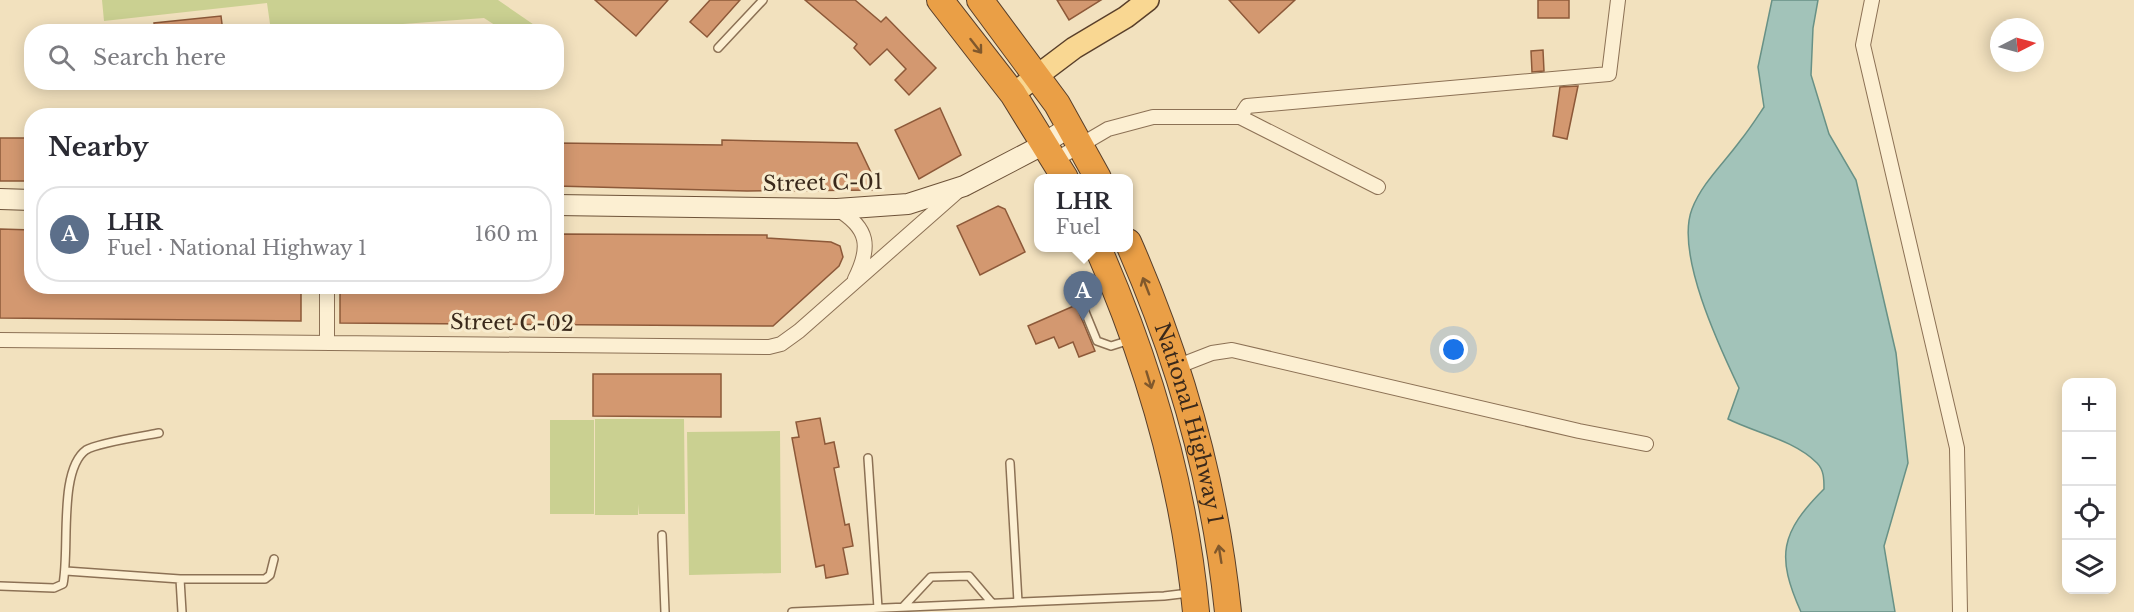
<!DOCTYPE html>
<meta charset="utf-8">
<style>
:root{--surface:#fff;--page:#f7f7f7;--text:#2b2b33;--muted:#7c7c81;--line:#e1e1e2;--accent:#0f766e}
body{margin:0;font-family:"Libre Baskerville",serif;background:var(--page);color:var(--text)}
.controls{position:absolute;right:18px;bottom:18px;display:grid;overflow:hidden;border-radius:12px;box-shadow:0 3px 15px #0003}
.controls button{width:54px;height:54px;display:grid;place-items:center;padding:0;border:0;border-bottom:2px solid var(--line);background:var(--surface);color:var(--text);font:30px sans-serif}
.compass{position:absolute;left:1990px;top:18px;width:54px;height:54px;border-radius:50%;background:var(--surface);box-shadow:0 3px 15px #0003;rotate:84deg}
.you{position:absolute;left:1454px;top:350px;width:21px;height:21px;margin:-15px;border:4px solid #fff;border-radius:50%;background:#1a73e8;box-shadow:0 0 0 9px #1a73e833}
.badge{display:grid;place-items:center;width:39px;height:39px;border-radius:50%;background:var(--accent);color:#fff;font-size:20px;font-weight:700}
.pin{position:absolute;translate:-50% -50px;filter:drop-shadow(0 2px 3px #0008)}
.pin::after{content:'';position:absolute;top:32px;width:21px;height:18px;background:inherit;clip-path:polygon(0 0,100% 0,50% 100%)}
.popup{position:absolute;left:1034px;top:174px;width:99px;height:78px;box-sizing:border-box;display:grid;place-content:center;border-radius:12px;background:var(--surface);filter:drop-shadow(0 2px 4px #0005);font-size:20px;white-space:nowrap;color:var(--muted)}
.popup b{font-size:22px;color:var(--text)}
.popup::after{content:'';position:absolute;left:50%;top:100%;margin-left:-12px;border:12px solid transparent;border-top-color:var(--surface)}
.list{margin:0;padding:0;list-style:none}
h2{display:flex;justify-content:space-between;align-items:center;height:78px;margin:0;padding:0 24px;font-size:26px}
h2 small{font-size:20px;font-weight:400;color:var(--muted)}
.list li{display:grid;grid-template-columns:39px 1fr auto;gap:18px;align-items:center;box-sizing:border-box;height:96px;margin:0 12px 12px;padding:0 12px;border:2px solid var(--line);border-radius:24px}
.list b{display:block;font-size:22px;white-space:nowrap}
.list p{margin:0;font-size:20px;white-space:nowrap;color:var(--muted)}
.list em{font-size:20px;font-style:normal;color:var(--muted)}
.icon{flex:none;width:33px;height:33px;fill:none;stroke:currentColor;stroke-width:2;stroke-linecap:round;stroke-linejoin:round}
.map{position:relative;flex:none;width:2134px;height:612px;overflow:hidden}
.search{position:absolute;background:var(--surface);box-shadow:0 3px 15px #0003;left:24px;top:24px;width:540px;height:66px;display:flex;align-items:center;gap:15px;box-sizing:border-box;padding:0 21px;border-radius:24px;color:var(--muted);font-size:22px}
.panel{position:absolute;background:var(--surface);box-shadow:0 3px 15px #0003;left:24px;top:108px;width:540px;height:186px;border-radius:24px}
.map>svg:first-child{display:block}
.green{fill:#cad091}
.water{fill:#a2c3b9;stroke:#689186;stroke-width:1.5}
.building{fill:#d39870;stroke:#8d5939;stroke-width:1.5}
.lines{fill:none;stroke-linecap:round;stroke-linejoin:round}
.lane-casing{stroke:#8c7155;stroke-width:10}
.street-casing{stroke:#8c7155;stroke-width:16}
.secondary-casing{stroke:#6d5238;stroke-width:22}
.primary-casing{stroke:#593f2a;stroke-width:24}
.highway-casing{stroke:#593f2a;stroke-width:28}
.lane{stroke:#fcefd2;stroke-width:7}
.street{stroke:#fcefd2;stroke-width:14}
.secondary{stroke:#fcefd2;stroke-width:20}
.primary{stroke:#f9d792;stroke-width:21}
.highway{stroke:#ea9f46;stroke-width:26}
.oneway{stroke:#80582c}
.labels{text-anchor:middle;stroke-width:6;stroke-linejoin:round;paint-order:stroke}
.street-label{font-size:21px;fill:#3a291b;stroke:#f8ecce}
</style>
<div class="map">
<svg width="2134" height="612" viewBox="0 0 2134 612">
<rect width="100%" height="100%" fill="#f2e1be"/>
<path class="green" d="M102,0H498L543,31H504L484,18L308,31H271L267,3L104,21Z
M595,419H684L685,514H639V504L638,515H595Z
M550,420H594V514H550Z
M780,431L781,573L689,575L687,432Z"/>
<path class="water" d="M1772,0H1818L1813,28L1811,75L1829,134L1856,180L1896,353L1908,463L1884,546L1895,612H1801C1776,556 1780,533 1824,489C1824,479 1824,470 1817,463C1794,440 1756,433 1728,419L1739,388C1719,346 1675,253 1692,209C1702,183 1724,163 1740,141C1749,130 1756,119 1764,107L1758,67Z"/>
<path class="building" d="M595,0H668L636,36Z
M710,0H740L707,37L690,22Z
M805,0H855L881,22L886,17L936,68L909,95L895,80L906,69L887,49L870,65L854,48L857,44Z
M1057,0H1101L1069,20Z
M1229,0H1295L1259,33Z
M1538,0H1569V18H1538Z
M221,16L223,32H155L154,23Z
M1543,50L1544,71L1532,72L1531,51Z
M1578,86L1567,139L1553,136L1560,87Z
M940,108L961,155L919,179L895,130Z
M0,138H32V181H0Z
M722,140L857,143L875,181V190L747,191L556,186V143L722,145Z
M998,206L1005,209L1025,252L980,275L957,226Z
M0,229L32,230V286H301V321L0,318Z
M556,234L767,235V238L831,242L840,246L843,257L839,266L773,326L340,323V286H556Z
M1076,305L1095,351L1079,357L1073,342L1059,348L1054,337L1036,344L1028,326Z
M593,374H721V417L593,416Z
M820,418L825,444L834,442L839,467L834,468L845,525L849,524L853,546L843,548L848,574L826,578L824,565L816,567L792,438L799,437L796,422Z"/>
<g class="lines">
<defs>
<path id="lane" d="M718,48L763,0
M1104,276L1083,289L1081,302L1097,341L1111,346L1130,340
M868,458L878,608
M1010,463L1018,602
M662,535L665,612
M66,571L180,579H265L270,575L274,559
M180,579L182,612
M0,586L54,588L63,584C70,550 58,470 86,450C97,443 143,436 159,433
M903,607L931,577L969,576L992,603
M792,612L1164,596L1189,593"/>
<path id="street" d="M1872,0L1863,45L1957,448L1960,612
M1240,117L1247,106L1609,74L1618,0
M1055,160L1108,129L1153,117H1240L1378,187
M837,209C869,228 871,247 855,279
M0,340L769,347L781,344L799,331L958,191
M327,341V286
M1176,367L1212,353L1232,350L1579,431L1646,444"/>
<path id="secondary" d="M0,199L32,200
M556,205L837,209L908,204L964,186L1035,149L1071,126"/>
<path id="primary" d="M1013,94L1074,48L1126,17L1148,0"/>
<g id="highway">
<path d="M940,0L1013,94L1065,178"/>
<path d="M980,0L1057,104L1098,178"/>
<path id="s1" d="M1128,242C1180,360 1215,484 1228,612"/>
<path d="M1098,248C1149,364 1184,485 1196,612"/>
</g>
</defs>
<use href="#lane" class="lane-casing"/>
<use href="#street" class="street-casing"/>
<use href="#secondary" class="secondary-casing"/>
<use href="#primary" class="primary-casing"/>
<use href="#highway" class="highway-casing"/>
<use href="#lane" class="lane"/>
<use href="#street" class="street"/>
<use href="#secondary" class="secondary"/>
<use href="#primary" class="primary"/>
<use href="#highway" class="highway"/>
</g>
<defs><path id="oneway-shaft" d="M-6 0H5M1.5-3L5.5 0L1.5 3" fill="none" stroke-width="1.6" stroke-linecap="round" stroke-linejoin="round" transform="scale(1.5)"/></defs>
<g class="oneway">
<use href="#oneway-shaft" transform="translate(976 46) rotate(52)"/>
<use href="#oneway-shaft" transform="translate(1146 286) rotate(-111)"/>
<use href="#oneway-shaft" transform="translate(1149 380) rotate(73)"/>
<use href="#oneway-shaft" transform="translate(1220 554) rotate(-99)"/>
</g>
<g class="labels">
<g class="street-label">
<text transform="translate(823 183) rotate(-1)" y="7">Street C-01</text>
<text transform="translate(512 323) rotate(1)" y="7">Street C-02</text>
<text dy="7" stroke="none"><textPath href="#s1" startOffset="192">National Highway 1</textPath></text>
</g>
</g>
</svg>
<div class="controls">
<button>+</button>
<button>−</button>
<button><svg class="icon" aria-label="locate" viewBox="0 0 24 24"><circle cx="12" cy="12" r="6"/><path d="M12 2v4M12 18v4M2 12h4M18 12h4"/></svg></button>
<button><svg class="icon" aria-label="layers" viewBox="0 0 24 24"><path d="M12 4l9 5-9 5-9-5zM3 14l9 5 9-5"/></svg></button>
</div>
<svg class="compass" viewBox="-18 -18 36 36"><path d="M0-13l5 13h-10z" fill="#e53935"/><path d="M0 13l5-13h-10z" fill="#7c7c81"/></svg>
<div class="you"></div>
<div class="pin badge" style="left:1083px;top:321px;background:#5c6f8a">A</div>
<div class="popup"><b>LHR</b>Fuel</div>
<div class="search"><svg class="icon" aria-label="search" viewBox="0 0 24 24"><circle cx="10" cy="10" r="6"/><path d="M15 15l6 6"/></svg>Search here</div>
<section class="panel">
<h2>Nearby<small></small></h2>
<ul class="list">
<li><span class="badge" style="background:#5c6f8a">A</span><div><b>LHR</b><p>Fuel · National Highway 1</p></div><em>160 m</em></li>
</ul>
</section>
</div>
